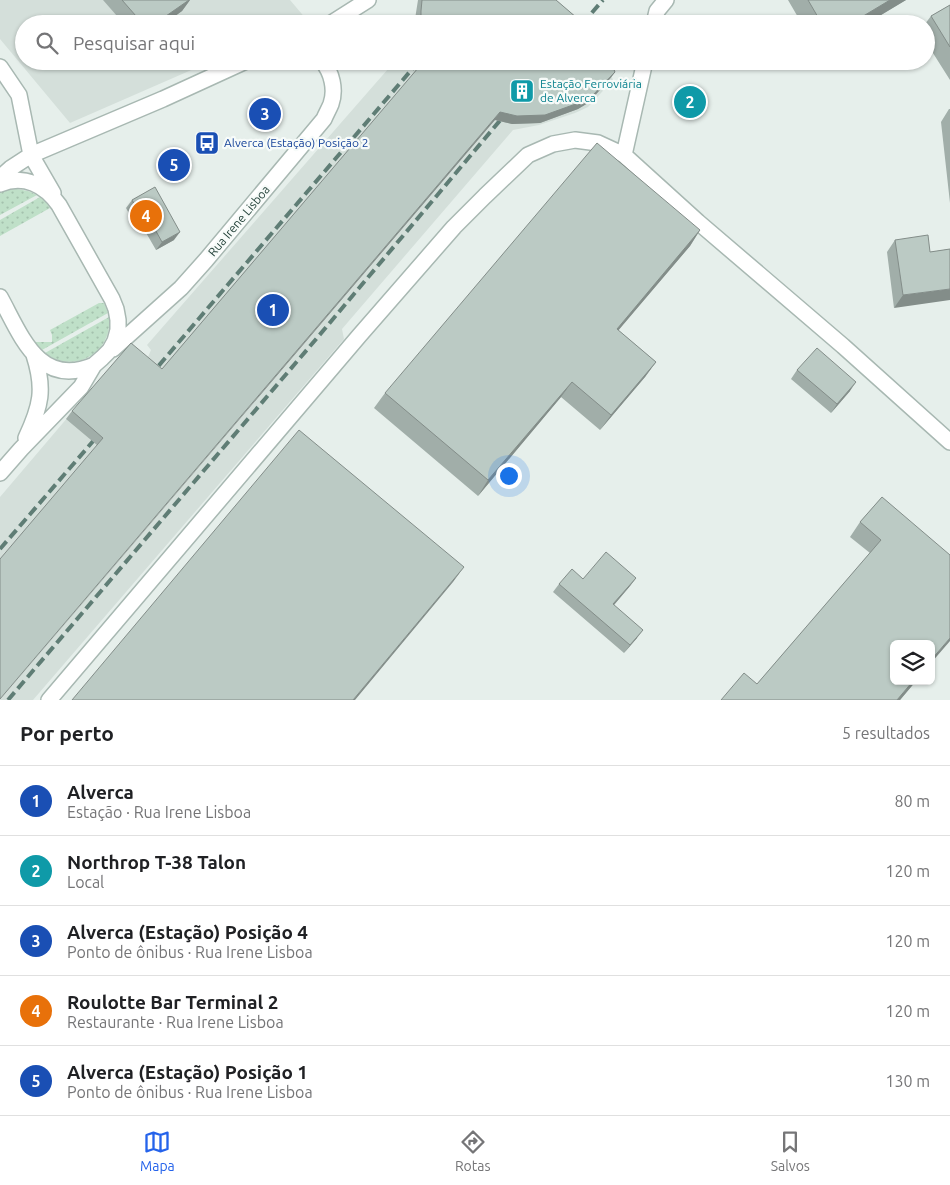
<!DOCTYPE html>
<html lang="pt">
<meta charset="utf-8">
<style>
:root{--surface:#fff;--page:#f6f6f6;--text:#202124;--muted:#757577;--line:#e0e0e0;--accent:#2563eb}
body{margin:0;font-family:Ubuntu,sans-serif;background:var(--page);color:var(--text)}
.controls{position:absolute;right:15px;bottom:15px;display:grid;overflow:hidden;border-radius:8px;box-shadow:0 1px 4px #0004}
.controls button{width:45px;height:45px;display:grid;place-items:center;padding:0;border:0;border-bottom:1px solid var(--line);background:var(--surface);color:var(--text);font:25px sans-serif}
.you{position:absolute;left:508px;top:475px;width:18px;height:18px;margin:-12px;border:4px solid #fff;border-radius:50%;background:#1a73e8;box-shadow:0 0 0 8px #1a73e833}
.badge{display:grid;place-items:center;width:32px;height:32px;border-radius:50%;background:var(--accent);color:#fff;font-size:16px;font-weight:700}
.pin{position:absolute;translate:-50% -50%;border:2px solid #fff;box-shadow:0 1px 5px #0006}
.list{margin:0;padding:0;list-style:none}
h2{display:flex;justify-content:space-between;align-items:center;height:65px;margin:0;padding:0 20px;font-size:21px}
h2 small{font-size:16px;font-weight:400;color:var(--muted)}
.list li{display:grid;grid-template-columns:32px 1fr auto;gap:15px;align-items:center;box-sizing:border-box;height:70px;padding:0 20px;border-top:1px solid var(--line)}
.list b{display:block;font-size:19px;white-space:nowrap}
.list p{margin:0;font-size:16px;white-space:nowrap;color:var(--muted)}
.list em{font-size:16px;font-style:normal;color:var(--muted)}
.icon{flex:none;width:28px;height:28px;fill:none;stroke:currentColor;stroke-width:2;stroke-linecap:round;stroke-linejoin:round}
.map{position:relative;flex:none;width:950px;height:700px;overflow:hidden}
.search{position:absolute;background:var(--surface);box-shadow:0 1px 4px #0004;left:15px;right:15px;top:15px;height:55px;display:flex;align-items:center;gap:12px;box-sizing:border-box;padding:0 18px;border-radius:28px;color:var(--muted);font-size:19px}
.sheet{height:415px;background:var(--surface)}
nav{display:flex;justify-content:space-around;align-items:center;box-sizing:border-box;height:70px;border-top:1px solid var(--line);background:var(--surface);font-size:14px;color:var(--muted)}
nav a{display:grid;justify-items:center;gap:2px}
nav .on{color:var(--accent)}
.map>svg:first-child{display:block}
.built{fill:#d4dfda}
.grass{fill:url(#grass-dots)}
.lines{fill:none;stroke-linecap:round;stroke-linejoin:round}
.minor-casing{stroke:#a8b8b2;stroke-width:18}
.minor{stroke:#fff;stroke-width:15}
.rail{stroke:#5f7d75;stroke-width:4;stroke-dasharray:10 5;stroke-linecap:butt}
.wall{fill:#a1aea9}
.shaded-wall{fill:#838d89}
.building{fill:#bbcac4;stroke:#838d89}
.labels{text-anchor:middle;stroke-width:4.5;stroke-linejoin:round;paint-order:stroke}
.culture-label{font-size:12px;fill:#0d838f;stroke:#f7fbf9;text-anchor:start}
.transit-label{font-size:12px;fill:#164399;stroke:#f7fbf9;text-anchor:start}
.street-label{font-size:12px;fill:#24423a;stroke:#f7fbf9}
</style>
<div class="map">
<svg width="950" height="700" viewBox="0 0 950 700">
<defs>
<pattern id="grass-dots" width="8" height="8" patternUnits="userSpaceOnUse" patternTransform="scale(1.25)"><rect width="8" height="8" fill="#bfe0c8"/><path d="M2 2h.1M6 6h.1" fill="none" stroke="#a4c1ad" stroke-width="1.8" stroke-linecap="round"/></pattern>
</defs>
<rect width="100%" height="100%" fill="#e6efeb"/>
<path class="built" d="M0,0H290L307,20L298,24H24V61H212L70,123L0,39Z
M395,61H605L613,80L588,107L575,113L539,125L513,130L342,329L344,339L33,700H0V497L125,350L144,366L151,350L147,345Z"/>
<path class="grass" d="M17,189L28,191L37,195L0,215V193L7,190Z
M40,197L45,201L50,208L0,236V220Z
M99,303H104L108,313L42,350L35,342H52V335L50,330Z
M109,317C113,353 73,375 45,353Z"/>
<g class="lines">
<defs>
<path id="minor" d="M330,24L368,0
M654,24L657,11L666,0
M0,67L19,95L31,155L53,193
M624,155L645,61
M0,178L11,168L31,155L163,99L246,61
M0,184C24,174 45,185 59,205L112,299L116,309L118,320V330L115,341L110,350L102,358L94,365L81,387L21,449L0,473
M0,297C21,335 39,389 94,365
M113,349L181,288L206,260L324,119C326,114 329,109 331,104C336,90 332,72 322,61
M26,438C41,406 45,389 34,355
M49,700L359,336L454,227L485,196L528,155L553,144L575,140L598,143L624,155L698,222L843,346L950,442"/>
</defs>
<use href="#minor" class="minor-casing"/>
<use href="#minor" class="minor"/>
<path class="rail" d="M582,24L603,0
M149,377L419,61
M0,549L101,432
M8,700L317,338L508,111"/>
</g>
<path class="wall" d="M103,0H190L182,11L164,24H124Z
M418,0H556L584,24H415V19Z
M788,0H906L866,24H802Z
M950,5V80L926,42V24H925L931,16Z
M424,61L615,72L609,80L588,103L578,109L540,123L512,124L495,120L97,445L66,419L72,411L162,369Z
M949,109H950V203L941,122Z
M132,200L174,240L156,250L141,224L136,226L126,208Z
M700,230L690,246L618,330L656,362L645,377L600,430L561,397L478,496L374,408L385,393Z
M895,240L930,252L950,249L894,308L887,252Z
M797,370L850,391L831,413L791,379Z
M882,497L894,681H916L900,700L757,684L870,553L850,537L860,522Z
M636,578L630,586L614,605L637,638L624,653L553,592L559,584Z"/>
<path class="shaded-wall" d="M189,0H190L182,11L164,24H161L166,16Z
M890,0H906L866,24H850Z
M615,72L609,80L588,103L578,109L540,123L512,124L495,120L0,700L500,112Z
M147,215L141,224L136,226L142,218Z
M700,230L690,246L606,345L617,329Z
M180,232L174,240L156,250L162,242Z
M950,289V300L894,308L903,295Z
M656,362L645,377L600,430L611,415Z
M572,382L561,397L478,496L488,480Z
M856,382L850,391L831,413L837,404Z
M464,567L453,582L355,700H353Z
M636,578L630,586L607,613L613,604Z
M643,630L637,638L624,653L630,645Z
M950,638V641L931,663V660Z
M913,681H916L900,700H897Z"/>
<path class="building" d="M122,0H189L166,16L168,18L162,24H143Z
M422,0H556L584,24H421V11Z
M808,0H890L850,24H822Z
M950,5V47L931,16Z
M424,61H610L615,72L593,95L584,101L545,115L517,116L500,112L0,699V559L103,438L72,411L131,343L162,369Z
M597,143L700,230L617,329L656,362L611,415L572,382L488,480L385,393Z
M155,187L180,232L162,242L147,215L142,218L132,200Z
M928,235L930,252L950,249V289L903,295L895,240Z
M817,348L856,382L837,404L797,370Z
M299,430L464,567L353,700H72Z
M882,497L950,555V638L931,660V644H894V681H913L897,700H721L744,673L757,684L881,540L860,522Z
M606,552L636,578L613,604L643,630L630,645L559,584L572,569L583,579Z"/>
<defs>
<symbol id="building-square" viewBox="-11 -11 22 22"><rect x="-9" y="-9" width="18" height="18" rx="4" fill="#0f9aa8" stroke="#f7fbf9"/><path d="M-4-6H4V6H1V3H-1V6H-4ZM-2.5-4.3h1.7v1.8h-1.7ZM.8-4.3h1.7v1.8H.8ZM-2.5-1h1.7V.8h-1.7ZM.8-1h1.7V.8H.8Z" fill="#fff"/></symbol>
<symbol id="bus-square" viewBox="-11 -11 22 22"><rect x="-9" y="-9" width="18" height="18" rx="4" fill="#1a4fb4" stroke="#f7fbf9"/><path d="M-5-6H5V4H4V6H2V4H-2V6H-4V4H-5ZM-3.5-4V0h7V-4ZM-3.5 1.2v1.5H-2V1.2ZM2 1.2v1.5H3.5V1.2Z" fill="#fff"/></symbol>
</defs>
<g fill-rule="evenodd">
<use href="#building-square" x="508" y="77" width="28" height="28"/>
<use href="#bus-square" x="193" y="129" width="28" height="28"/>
</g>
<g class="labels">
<g class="culture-label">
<text x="540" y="88">Estação Ferroviária<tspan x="540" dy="14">de Alverca</tspan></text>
</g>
<g class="transit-label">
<text x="224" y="147">Alverca (Estação) Posição 2</text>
</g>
<g class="street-label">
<text transform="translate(239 221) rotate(-50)" y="4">Rua Irene Lisboa</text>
</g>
</g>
</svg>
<div class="controls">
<button><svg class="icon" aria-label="layers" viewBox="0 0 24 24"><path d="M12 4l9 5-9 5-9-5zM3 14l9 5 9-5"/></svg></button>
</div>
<div class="you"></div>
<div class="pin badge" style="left:273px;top:310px;background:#1a4fb4">1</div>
<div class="pin badge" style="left:690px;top:102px;background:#0f9aa8">2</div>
<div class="pin badge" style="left:265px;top:114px;background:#1a4fb4">3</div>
<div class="pin badge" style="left:146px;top:216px;background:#e8710a">4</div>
<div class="pin badge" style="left:174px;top:165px;background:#1a4fb4">5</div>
<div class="search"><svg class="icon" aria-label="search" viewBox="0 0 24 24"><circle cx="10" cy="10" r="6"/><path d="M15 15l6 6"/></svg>Pesquisar aqui</div>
</div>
<section class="sheet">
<h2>Por perto<small>5 resultados</small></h2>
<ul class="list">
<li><span class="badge" style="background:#1a4fb4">1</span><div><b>Alverca</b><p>Estação · Rua Irene Lisboa</p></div><em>80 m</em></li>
<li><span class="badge" style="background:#0f9aa8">2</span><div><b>Northrop T-38 Talon</b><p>Local</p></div><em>120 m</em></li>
<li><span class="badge" style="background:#1a4fb4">3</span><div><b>Alverca (Estação) Posição 4</b><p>Ponto de ônibus · Rua Irene Lisboa</p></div><em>120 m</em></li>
<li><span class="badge" style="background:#e8710a">4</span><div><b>Roulotte Bar Terminal 2</b><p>Restaurante · Rua Irene Lisboa</p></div><em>120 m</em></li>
<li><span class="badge" style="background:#1a4fb4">5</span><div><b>Alverca (Estação) Posição 1</b><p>Ponto de ônibus · Rua Irene Lisboa</p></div><em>130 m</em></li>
</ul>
</section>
<nav>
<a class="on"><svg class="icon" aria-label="map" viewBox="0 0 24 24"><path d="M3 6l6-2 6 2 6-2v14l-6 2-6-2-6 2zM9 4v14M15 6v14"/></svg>Mapa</a>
<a><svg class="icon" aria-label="directions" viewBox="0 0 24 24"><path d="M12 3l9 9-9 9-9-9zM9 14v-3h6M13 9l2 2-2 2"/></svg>Rotas</a>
<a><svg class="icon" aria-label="saved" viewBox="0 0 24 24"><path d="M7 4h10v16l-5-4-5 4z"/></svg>Salvos</a>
</nav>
